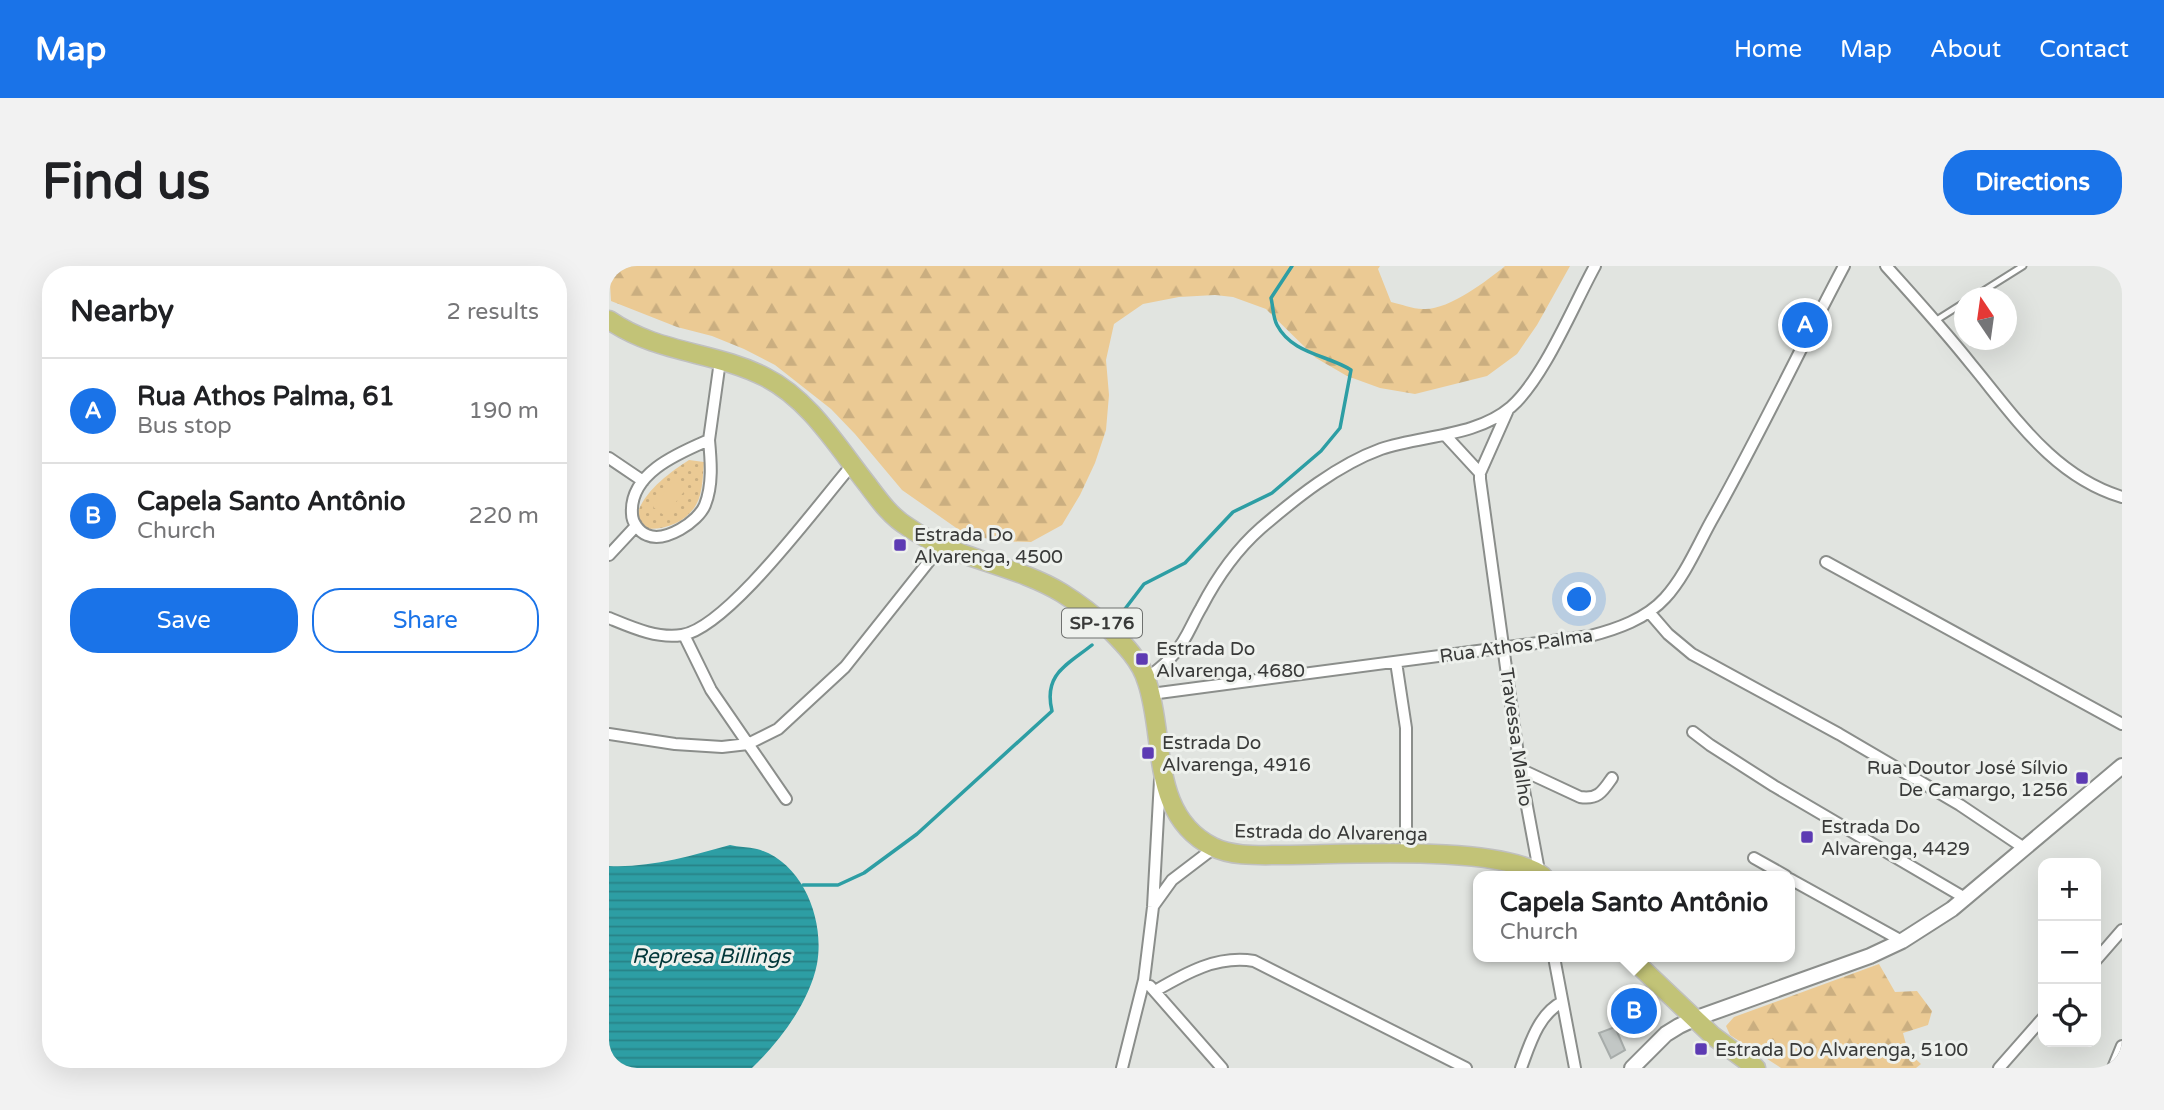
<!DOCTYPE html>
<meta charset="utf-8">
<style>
:root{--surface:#fff;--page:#f2f2f2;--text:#202124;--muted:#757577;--line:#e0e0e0;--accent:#1a73e8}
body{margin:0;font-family:"Varela Round",sans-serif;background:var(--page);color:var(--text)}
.controls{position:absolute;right:21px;bottom:21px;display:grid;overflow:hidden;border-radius:14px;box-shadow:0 7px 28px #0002}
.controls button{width:63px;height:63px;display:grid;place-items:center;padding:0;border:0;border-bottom:2px solid var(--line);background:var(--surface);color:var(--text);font:35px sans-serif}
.compass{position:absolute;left:1345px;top:21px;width:63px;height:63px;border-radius:50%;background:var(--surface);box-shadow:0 7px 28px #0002;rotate:347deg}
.you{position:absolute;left:971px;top:334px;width:24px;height:24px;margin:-18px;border:5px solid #fff;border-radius:50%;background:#1a73e8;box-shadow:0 0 0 10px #1a73e833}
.badge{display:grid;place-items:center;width:46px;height:46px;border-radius:50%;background:var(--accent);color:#fff;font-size:23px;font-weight:700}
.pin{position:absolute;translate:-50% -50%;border:4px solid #fff;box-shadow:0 2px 7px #0006}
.popup{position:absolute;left:864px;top:605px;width:322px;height:91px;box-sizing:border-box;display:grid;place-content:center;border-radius:14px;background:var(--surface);filter:drop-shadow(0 2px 5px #0005);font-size:23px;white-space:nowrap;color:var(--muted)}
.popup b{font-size:26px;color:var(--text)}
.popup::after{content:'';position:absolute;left:50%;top:100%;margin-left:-14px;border:14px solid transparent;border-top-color:var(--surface)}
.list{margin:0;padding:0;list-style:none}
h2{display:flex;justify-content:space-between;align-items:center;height:91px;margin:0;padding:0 28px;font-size:30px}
h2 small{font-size:23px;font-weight:400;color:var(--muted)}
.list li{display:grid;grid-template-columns:46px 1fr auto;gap:21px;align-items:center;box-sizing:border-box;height:105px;padding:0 28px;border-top:2px solid var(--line)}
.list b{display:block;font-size:26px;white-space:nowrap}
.list p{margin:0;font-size:23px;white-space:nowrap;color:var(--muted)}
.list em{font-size:23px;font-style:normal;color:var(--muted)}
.actions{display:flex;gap:14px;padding:21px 28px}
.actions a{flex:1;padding:16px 0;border:2px solid var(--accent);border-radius:28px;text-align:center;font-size:24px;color:var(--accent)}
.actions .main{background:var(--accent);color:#fff}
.icon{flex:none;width:38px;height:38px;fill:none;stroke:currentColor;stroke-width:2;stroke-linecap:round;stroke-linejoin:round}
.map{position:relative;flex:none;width:1513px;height:802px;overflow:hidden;border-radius:28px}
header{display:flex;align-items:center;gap:42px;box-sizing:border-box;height:98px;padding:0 35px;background:var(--accent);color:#fff}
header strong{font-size:33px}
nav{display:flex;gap:38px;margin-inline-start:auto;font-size:24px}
.intro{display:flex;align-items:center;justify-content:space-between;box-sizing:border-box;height:168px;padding:0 42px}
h1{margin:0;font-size:49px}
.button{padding:18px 32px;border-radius:28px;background:var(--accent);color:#fff;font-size:24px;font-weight:700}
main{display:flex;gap:42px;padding:0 42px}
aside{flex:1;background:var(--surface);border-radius:28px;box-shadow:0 7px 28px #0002}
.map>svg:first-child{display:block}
.green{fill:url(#green-dots)}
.forest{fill:url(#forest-firs)}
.pitch{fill:#ebca94}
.water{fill:url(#water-rules)}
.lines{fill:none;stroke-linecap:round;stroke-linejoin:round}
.stream{stroke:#2d9ea4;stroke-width:3.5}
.building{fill:#c2c7c5;stroke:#a7acaa;stroke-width:2}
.service-casing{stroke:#8b8e8b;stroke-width:9}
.minor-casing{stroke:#8b8e8b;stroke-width:14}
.tertiary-casing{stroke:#8b8e8b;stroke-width:18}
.primary-casing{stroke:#c0c0c0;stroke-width:21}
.service{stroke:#fff;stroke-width:5}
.minor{stroke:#fff;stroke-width:10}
.tertiary{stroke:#fff;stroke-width:14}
.primary{stroke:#c2c377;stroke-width:18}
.poi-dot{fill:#5d3bb3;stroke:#eef1ed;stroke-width:2.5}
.labels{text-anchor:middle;stroke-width:6;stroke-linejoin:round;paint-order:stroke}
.shield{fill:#eef1ed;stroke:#6f716f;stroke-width:2}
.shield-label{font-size:18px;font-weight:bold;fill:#393a39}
.poi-label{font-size:19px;fill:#393a39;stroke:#eef1ed;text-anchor:start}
.street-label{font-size:19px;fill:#393a39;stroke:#eef1ed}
.water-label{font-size:21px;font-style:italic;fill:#023739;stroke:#eef1ed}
</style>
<header>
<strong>Map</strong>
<nav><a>Home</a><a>Map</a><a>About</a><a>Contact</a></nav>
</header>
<div class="intro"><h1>Find us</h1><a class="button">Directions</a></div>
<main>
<aside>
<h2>Nearby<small>2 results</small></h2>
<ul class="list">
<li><span class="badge">A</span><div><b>Rua Athos Palma, 61</b><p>Bus stop</p></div><em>190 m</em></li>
<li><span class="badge">B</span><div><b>Capela Santo Antônio</b><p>Church</p></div><em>220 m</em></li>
</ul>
<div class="actions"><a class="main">Save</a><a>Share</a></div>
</aside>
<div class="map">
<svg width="1513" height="802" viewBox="0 0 1513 802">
<defs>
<pattern id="green-dots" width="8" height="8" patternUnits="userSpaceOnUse" patternTransform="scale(1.75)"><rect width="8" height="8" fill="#ebca94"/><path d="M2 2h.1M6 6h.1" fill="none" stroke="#caae80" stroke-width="1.8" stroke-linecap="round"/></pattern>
<pattern id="forest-firs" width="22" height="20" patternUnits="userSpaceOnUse" patternTransform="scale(1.75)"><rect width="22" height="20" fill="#ebca94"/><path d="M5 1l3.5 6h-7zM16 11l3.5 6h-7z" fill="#caae80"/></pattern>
<pattern id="water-rules" width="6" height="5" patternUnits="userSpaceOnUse" patternTransform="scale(1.75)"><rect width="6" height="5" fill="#2d9ea4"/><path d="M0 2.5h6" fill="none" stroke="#278287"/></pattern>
</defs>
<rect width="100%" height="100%" fill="#e1e4e0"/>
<path class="green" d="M80,194L95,196C94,206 94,219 91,229C84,255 56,266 32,262L27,253C32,227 60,207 80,194Z"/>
<path class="forest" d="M0,0H771L769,3L782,36C792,38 803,43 814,43C838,45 878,15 896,0H961L928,59L908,88L878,110L806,128L771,122L738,110L707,92L657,43L624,31L606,29L570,31L534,38L505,58L497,94L500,129L497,164L486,197L471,229L453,259L422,276L387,275L353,266L293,224L246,168L222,143L166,99L135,83L103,70L68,61L2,35Z
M1270,698L1286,726L1308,725L1323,745L1319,759L1294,767L1299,786L1312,798L1307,802H1172L1121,769L1117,760L1125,751Z"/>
<path class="pitch" d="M65,214L77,223L56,250L44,241Z"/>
<path class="water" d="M121,579C129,581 139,581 148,583C194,596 216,654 208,698C200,737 171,775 143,802H0V600C40,602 82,590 121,579Z"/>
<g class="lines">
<path class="stream" d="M506,356L535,318L576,297L624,246L663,227L712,185L731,162L742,104C719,89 683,88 668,59C664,52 664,40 662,32L683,0
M194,619H229L255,607L308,568L443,445C434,408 458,399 483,379"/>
</g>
<path class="building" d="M1036,735L1039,750L1015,756L1011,740Z
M1006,761L1016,784L1002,792L990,767Z"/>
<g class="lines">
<defs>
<path id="service" d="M1363,32L1414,0
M1326,55L1356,36"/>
<path id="minor" d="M1277,0C1306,32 1335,64 1362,98C1406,151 1444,210 1513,231
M899,144L871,207V213L911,503L931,610
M836,169L871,207
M100,174C102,195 104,219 96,239C89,256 56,277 38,269C30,266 23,256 23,248C20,207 70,187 100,174Z
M100,174L111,95
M0,192L34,215
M0,289L27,260
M1217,296L1513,458
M1040,346L1059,368L1083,388L1230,468L1351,539L1415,582
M0,352C22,361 48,373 73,369C119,362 210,237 243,199
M75,369L102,424L177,533
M787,396L797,462V588
M537,413C547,405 557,398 565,388C577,375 583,357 592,342C607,313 627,284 652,262C687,232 728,199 772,183C813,169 867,171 902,141C935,112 964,40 986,0
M542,428L981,370C1008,363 1037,353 1056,332C1077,309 1090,276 1105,250C1151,168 1191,83 1235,0
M1084,466L1101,479L1165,520L1356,632
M0,468L66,478L113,481L139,478L169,463L236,401L333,279
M911,503L971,531C989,534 994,525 1003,512
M1145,592L1177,610
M1181,613L1293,675
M545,639L563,614L605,582
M945,691L966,802
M1487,694L1513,664
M541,720L613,802
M546,725C577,707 608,689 645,695L857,802
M513,802L535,714L544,641L551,514
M912,802C921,778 929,749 953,736
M1390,802L1434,752
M1504,802L1513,780"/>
<path id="tertiary" d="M1023,802L1057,768L1070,760L1085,753L1261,690L1293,675L1343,643L1513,500"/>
<path id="primary" d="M0,54C49,88 105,85 156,111C200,133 228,180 258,218C270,234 282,251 299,261C345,293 405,298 453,327C469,337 486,350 500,363C515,378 532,395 538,416C557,472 540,549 604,581C624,591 652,589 675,589C731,589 892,578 934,610
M1021,691L1104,770L1147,802"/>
</defs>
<use href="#service" class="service-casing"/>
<use href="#minor" class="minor-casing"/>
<use href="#tertiary" class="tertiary-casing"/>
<use href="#primary" class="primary-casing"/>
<use href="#service" class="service"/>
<use href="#minor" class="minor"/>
<use href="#tertiary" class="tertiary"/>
<use href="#primary" class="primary"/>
</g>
<g class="poi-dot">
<rect x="284" y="272" width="14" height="14" rx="3.5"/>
<rect x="526" y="386" width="14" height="14" rx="3.5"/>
<rect x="532" y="480" width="14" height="14" rx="3.5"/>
<rect x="1466" y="505" width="14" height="14" rx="3.5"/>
<rect x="1191" y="564" width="14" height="14" rx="3.5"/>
<rect x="1085" y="776" width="14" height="14" rx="3.5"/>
</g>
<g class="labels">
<rect class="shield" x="453" y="342.5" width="80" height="29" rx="5"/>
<g class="shield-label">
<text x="493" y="363">SP-176</text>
</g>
<g class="poi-label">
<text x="305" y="275">Estrada Do<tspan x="305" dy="22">Alvarenga, 4500</tspan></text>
<text x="547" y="389">Estrada Do<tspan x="547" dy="22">Alvarenga, 4680</tspan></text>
<text x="553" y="483">Estrada Do<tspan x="553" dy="22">Alvarenga, 4916</tspan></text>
<text x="1459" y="508" text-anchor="end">Rua Doutor José Sílvio<tspan x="1459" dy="22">De Camargo, 1256</tspan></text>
<text x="1212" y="567">Estrada Do<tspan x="1212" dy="22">Alvarenga, 4429</tspan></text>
<text x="1106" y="790">Estrada Do Alvarenga, 5100</text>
</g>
<g class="street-label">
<text transform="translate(907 379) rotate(-8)" y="7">Rua Athos Palma</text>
<text transform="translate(908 471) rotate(82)" y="7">Travessa Malho</text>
<text transform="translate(722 566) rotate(1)" y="7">Estrada do Alvarenga</text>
</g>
<g class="water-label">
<text x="102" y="697">Represa Billings</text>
</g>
</g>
</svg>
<div class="controls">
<button>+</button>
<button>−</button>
<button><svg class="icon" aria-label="locate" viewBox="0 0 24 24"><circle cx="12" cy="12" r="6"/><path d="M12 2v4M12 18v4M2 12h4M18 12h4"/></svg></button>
</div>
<svg class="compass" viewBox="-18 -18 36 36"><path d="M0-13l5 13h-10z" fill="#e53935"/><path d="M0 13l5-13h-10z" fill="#757577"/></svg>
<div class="you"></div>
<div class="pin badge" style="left:1196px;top:59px">A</div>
<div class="pin badge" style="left:1025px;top:745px">B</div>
<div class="popup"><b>Capela Santo Antônio</b>Church</div>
</div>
</main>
